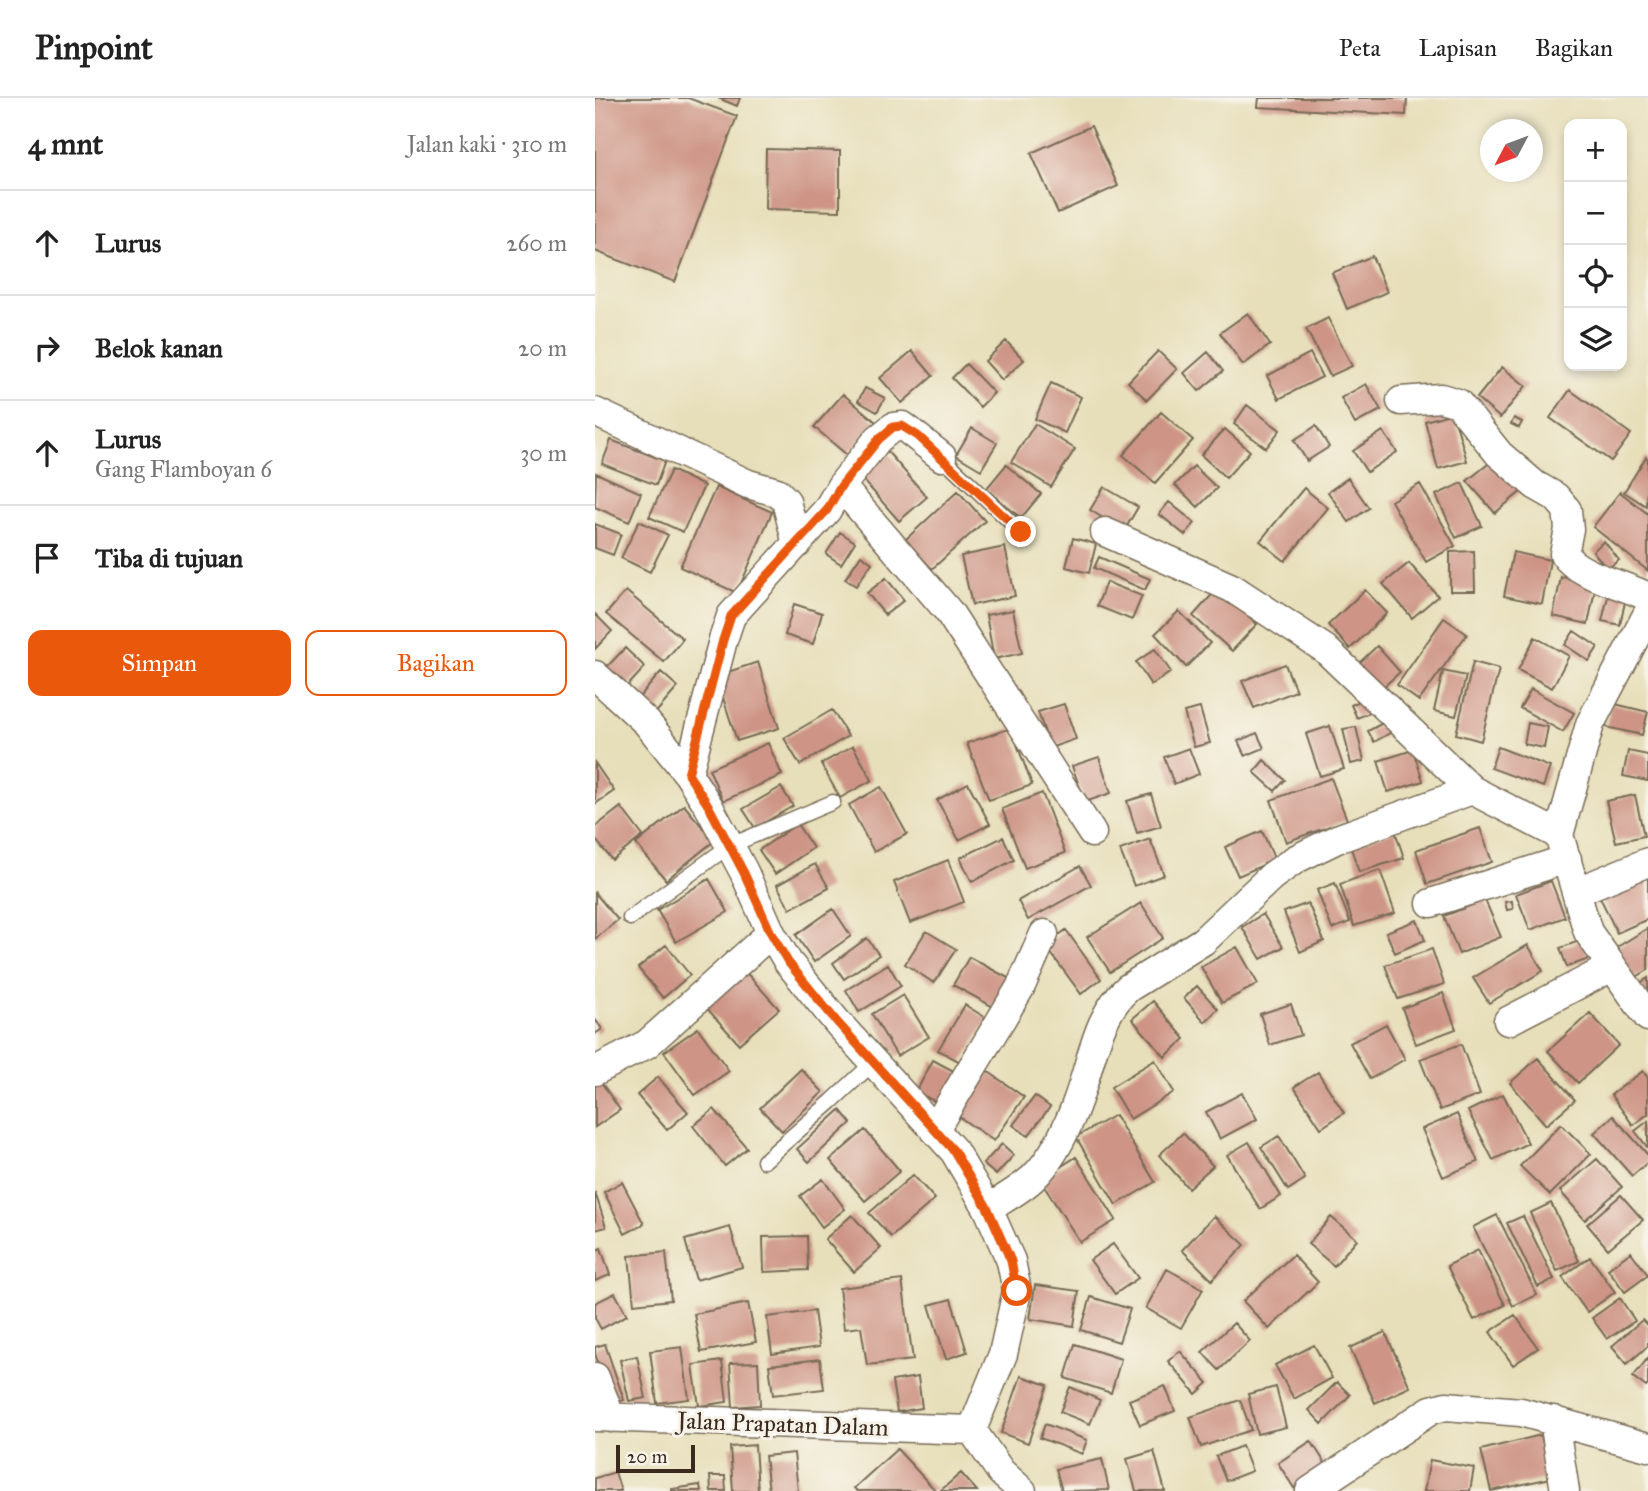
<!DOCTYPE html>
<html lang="id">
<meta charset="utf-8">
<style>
:root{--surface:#fff;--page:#f2f2f2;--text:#222;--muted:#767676;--line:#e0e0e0;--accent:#ea580c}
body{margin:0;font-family:"IM FELL Great Primer",serif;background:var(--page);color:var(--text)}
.controls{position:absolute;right:21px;top:21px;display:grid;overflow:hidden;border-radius:14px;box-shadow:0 4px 10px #0003}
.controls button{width:63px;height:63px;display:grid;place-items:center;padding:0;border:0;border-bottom:2px solid var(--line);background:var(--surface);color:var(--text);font:35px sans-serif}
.compass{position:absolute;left:885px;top:21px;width:63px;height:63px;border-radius:50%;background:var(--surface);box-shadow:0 4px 10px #0003;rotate:229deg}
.scale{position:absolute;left:21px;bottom:18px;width:79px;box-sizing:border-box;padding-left:7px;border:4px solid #3b2a1e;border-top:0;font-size:19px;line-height:24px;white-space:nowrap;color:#3b2a1e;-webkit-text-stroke:5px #f7f3e8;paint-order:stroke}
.stop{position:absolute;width:21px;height:21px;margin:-16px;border:5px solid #ea580c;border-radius:50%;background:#fff}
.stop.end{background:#ea580c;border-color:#fff;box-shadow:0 2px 7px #0008}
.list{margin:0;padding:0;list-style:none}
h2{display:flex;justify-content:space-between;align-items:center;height:91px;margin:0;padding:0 28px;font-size:30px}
h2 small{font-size:23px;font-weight:400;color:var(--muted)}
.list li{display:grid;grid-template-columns:46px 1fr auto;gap:21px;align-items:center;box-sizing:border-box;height:105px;padding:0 28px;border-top:2px solid var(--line)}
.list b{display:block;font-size:26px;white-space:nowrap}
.list p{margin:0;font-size:23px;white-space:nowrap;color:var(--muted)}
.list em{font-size:23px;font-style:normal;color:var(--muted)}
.actions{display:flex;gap:14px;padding:21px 28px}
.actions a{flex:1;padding:16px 0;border:2px solid var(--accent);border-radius:14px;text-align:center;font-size:24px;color:var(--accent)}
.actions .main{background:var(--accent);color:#fff}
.icon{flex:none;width:38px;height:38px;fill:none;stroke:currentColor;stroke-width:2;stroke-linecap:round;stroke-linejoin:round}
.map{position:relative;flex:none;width:1053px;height:1393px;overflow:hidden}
header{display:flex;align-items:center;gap:42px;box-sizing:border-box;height:98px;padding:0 35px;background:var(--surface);border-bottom:2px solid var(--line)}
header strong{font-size:33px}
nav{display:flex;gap:38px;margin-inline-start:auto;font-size:24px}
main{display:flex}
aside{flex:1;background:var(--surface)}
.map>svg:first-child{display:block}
.building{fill:#ce9586}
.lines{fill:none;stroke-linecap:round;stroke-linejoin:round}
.lane-casing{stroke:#776955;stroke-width:17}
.street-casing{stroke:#776955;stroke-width:31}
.lane{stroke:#fff;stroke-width:14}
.street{stroke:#fff;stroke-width:28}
.route{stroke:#ea580c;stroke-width:9}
.labels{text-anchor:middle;stroke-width:6;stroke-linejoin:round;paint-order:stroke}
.street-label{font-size:24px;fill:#3b2a1e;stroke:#f7f3e8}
</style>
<header>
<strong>Pinpoint</strong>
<nav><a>Peta</a><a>Lapisan</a><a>Bagikan</a></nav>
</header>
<main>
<aside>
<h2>4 mnt<small>Jalan kaki · 310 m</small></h2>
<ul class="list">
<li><svg class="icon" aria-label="ahead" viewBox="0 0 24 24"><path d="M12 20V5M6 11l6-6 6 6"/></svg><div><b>Lurus</b></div><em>260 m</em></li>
<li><svg class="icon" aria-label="right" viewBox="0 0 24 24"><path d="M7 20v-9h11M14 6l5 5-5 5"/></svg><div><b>Belok kanan</b></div><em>20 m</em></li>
<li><svg class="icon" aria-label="ahead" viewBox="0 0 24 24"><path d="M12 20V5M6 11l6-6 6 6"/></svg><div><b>Lurus</b><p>Gang Flamboyan 6</p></div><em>30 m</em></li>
<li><svg class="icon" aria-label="arrive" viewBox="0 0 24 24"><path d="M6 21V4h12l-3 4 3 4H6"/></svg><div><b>Tiba di tujuan</b></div></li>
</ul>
<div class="actions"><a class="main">Simpan</a><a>Bagikan</a></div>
</aside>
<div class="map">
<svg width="1053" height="1393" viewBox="0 0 1053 1393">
<rect width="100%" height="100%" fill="#f7f3e8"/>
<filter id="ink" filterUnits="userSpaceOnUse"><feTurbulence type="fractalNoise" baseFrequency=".0143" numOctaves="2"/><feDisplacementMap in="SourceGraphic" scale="14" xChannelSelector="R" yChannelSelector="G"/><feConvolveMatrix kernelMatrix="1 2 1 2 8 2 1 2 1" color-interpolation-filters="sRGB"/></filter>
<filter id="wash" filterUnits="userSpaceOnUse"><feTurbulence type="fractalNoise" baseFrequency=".00686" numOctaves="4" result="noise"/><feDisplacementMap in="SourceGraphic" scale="28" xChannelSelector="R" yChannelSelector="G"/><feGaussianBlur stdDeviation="1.57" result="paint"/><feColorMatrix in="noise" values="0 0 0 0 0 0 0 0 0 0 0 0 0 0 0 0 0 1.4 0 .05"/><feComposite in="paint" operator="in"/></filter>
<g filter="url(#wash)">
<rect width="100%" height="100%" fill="#e7dfba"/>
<g id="blocks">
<path class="building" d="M0,0H93L142,18L80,184L0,153Z
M123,0H145L142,8Z
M664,0H812L811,17L663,9Z
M496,28L523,88L463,115L436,55Z
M171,51L245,53V113L170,111Z
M777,158L792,194L752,211L737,175Z
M653,215L675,247L648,267L625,235Z
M733,220L757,268L735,278L711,231Z
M411,243L429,262L407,282L390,263Z
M317,253L338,278L307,305L285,280Z
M563,253L582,271L552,302L533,284Z
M613,254L628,273L604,293L589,275Z
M715,255L727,279L684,301L672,278Z
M371,266L399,295L385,309L357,280Z
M907,269L931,288L905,320L882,300Z
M456,285L486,299L470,335L440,321Z
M771,286L786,312L760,326L746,300Z
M270,290L290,300L282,314L263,303Z
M975,292L1036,336L1016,363L955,320Z
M248,296L281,324L252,357L219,329Z
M652,307L685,332L671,350L639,326Z
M566,314L598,342L560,385L528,357Z
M858,315L872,363L843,371L830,323Z
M919,320L927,324L924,330L916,326Z
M440,326L480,351L456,389L416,364Z
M721,328L734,349L712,363L699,342Z
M377,330L402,345L386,372L361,357Z
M630,331L655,353L631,380L606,357Z
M788,333L802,354L772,374L758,353Z
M16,342L70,363L61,387L7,366Z
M291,352L332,399L304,423L263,376Z
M902,359L929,391L900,415L872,383Z
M1051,359L1053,361L1051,408L1029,394Z
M411,367L446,396L426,420L391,391Z
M599,368L622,390L603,409L580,387Z
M76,372L109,388L88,434L54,419Z
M1,375L46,395L34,424L0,409Z
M753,380L774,410L754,424L733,394Z
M867,385L887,428L861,440L841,397Z
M825,386L860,448L831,464L796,403Z
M121,389L177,414L142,495L85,469Z
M509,389L543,409L529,433L495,412Z
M709,390L733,410L690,463L665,443Z
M363,393L390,423L337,471L310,442Z
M1025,394L1053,416V473L998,429Z
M574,404L600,425L590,437L564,416Z
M44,423L73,437L55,474L26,460Z
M0,426L26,436L18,457L0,450Z
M245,434L260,444L246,466L231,456Z
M478,440L501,446L494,475L471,469Z
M1009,443L1024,462L1012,471L998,453Z
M410,449L420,498L377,507L366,458Z
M879,453L880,493H855V454Z
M918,454L955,462L947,506L909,498Z
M266,457L277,465L261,488L250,481Z
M504,459L555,481L550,492L499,470Z
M814,465L843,498L817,520L788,486Z
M966,479L1001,487L993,526L958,518Z
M291,480L309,502L290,517L272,495Z
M511,484L547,498L537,522L502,508Z
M1016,486L1033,490L1025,527L1007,523Z
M623,490L662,526L637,553L598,518Z
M770,492L792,515L755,551L733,527Z
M31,493L88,541L69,564L11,516Z
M199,506L227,515L218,546L190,537Z
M418,512L427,555L399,561L391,517Z
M584,513L615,545L591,569L560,536Z
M0,516L17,533L0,551Z
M849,520L872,536L824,603L802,587Z
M979,533L1003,549L994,563L970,547Z
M940,539L974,558L957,590L923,572Z
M782,548L805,574L784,593L761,568Z
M30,550L50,569L28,593L8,573Z
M560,551L576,574L556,587L541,564Z
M163,564L184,630L142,643L121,578Z
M878,564L904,571L886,643L861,636Z
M690,566L701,593L659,610L647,583Z
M848,573L871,578L861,618L839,613Z
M66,574L83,589L57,619L40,604Z
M936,591L979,615L968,634L925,610Z
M775,598L781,612L762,620L756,607Z
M1016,605L1053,614L1047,637L1011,629Z
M469,606L481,641L455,650L443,614Z
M605,610L615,645L599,649L589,614Z
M237,612L253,638L205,667L189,640Z
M795,621L800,632L779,644L773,633Z
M933,625L953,629L949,650L929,646Z
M735,628L749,671L725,678L711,636Z
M761,629L769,663L756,666L748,631Z
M416,630L437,687L394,702L372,645Z
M662,635L669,650L650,658L643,643Z
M173,645L187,677L128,703L114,671Z
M258,648L277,682L245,700L226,666Z
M903,649L955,669L948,689L896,670Z
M594,650L604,676L579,686L569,659Z
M818,652L828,683L793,694L783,663Z
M1033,653L1053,657V683L1028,678Z
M504,659L516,695L490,704L477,668Z
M669,662L690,682L680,693L659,674Z
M0,665L19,693L0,706Z
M736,680L752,722L691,744L676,702Z
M373,685L395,726L364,742L342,702Z
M186,689L198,708L160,730L148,711Z
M286,689L312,736L279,754L254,707Z
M447,695L470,755L430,770L407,711Z
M556,696L566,728L542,735L532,703Z
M1040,697L1049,738L1021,744L1011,703Z
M89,707L119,743L71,782L41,746Z
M26,709L48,738L17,762L0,741V729Z
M202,726L218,750L180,776L164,752Z
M885,730L897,764L832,786L821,752Z
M667,733L680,762L643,778L630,749Z
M800,733L809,760L764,774L755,747Z
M408,739L419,762L377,784L365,760Z
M555,741L569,777L539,788L525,752Z
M353,762L369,804L315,825L299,784Z
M220,766L234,790L195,811L182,787Z
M485,768L496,787L433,822L423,803Z
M1053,769V821L1022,835L1002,793Z
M785,772L800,815L759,828L745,786Z
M114,781L133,814L81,844L62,812Z
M956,783L970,819L935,832L921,796Z
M740,785L755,824L737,831L722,792Z
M0,795L23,822L0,841Z
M890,802L906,839L864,856L849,818Z
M917,803L918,811L912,812L910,804Z
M546,805L568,840L515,874L492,839Z
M713,805L729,843L705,854L689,814Z
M238,811L256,838L219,864L201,837Z
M668,816L688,849L666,861L647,829Z
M822,822L830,842L800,855L791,834Z
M1053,830V872L1038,881L1019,851Z
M471,832L506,881L486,896L450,847Z
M331,833L361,851L339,885L310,866Z
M272,840L284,857L249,881L238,865Z
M987,842L994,861L972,869L965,850Z
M71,847L95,877L68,900L43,870Z
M933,847L948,873L894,905L878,880Z
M642,849L663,886L627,905L606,869Z
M837,851L849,886L803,901L790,867Z
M374,859L415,881L400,910L358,887Z
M293,866L306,888L264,914L251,892Z
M148,871L184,911L144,946L108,906Z
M1053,880V900L1044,886Z
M602,888L623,911L610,924L589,900Z
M848,895L861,931L821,946L807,910Z
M308,897L334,939L302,958L277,916Z
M558,903L590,941L570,959L537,921Z
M696,906L706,937L675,947L665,916Z
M370,907L393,921L367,965L343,952Z
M995,915L1024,947L983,985L953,953Z
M0,921L7,931L0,936Z
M791,926L810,961L775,981L755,945Z
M103,930L134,973L100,997L69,954Z
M866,946L885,997L845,1012L825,961Z
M943,960L980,1002L951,1027L915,985Z
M338,962L366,977L349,1008L321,994Z
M560,962L579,994L535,1021L516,989Z
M206,971L228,994L187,1033L165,1010Z
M391,972L429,999L399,1043L360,1016Z
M1048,973L1053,980V1016L1038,1027L1016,997Z
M723,974L749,1015L726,1030L699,989Z
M63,979L93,1014L72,1032L42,997Z
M6,984L25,1012L0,1029V988Z
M647,995L662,1021L625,1041L611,1014Z
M908,996L933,1045L898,1062L873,1013Z
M440,998L455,1009L433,1038L418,1027Z
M119,1011L152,1050L130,1068L98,1028Z
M245,1012L256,1025L214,1064L202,1051Z
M862,1016L883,1064L848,1079L827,1031Z
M520,1017L560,1084L521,1107L481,1039Z
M1018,1018L1053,1057V1064L1037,1078L999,1035Z
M1053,1023V1050L1040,1033Z
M966,1026L996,1056L955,1097L925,1068Z
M270,1032L305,1073L270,1103L235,1062Z
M588,1035L618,1068L593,1090L564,1057Z
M684,1038L710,1081L693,1092L666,1049Z
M654,1044L686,1098L665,1111L632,1057Z
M407,1046L419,1057L401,1077L388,1066Z
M481,1059L521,1122L485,1144L445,1082Z
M1002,1061L1027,1089L990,1122L965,1093Z
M318,1077L340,1101L296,1139L274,1115Z
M228,1081L250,1111L227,1129L205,1098Z
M27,1084L49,1126L30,1136L9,1094Z
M0,1094L11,1129L0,1132Z
M1026,1097L1048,1122L1013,1151L992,1126Z
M956,1105L984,1163L962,1173L935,1115Z
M257,1117L286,1150L259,1174L230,1141Z
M902,1117L942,1197L918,1208L878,1129Z
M619,1118L650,1147L617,1182L587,1152Z
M928,1118L959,1181L943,1189L912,1125Z
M736,1119L762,1141L739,1168L713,1146Z
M135,1129L147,1169L101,1182L90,1142Z
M212,1138L213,1172L169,1174L168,1139Z
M518,1146L543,1180L520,1196L495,1162Z
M6,1150L15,1177L0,1183V1153Z
M883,1152L910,1207L879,1222L852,1168Z
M71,1154L76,1202L39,1206L34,1158Z
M1036,1154L1053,1177L1030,1194L1013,1171Z
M698,1157L723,1184L674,1231L648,1203Z
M995,1159L1020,1194L992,1214L967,1179Z
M572,1171L608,1191L586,1230L551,1210Z
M307,1182L318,1262L272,1267L266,1229L249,1231L244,1190Z
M440,1187L484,1193L479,1228L435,1221Z
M20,1195L32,1217L6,1231L0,1220V1205Z
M496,1199L535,1211L524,1244L486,1232Z
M1025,1200L1040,1223L1012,1241L997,1220Z
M356,1201L372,1254L351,1261L334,1207Z
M153,1205L161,1244L106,1254L99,1216Z
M219,1213L224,1249L177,1256L172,1219Z
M920,1217L943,1250L918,1267L895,1234Z
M1047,1222L1053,1228V1248L1032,1266L1017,1248Z
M639,1225L655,1243L624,1272L607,1254Z
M790,1234L815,1289L780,1305L755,1250Z
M10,1246L29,1302L17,1305L0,1256V1249Z
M480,1246L526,1261L516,1295L470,1280Z
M719,1247L737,1280L699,1301L680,1267Z
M87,1249L94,1301L62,1305L55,1253Z
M585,1253L613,1285L601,1296L573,1263Z
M42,1258L51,1300L34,1303L25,1262Z
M1053,1260V1287L1051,1289L1038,1279Z
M225,1261L229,1291L178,1297L174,1267Z
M127,1263L132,1304L104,1308L98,1267Z
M163,1264L165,1307L138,1309L135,1265Z
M426,1278L453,1287L433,1345L406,1335Z
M323,1279L327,1310L302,1314L297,1283Z
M742,1284L755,1297L727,1326L714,1312Z
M570,1288L580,1313L545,1327L534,1302Z
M475,1289L505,1302L495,1326L465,1314Z
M681,1289L691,1329L662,1336L653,1296Z
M645,1302L656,1332L606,1349L595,1319Z
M450,1326L492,1342L487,1356L445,1340Z
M946,1337L956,1380L896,1393L886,1352Z
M716,1343L732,1368L699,1390L683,1365Z
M160,1347L163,1393H138L135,1349Z
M647,1348L657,1373L631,1383L621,1358Z
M302,1351L341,1393H262L259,1390Z
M559,1353L570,1393H541L532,1361Z
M199,1355L203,1393H174L170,1358Z
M507,1361L514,1392L467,1393L461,1371Z
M835,1362L879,1370L875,1393H829Z
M20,1374L26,1393H0V1380Z
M366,1375L382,1393H345Z
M115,1378H130L131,1393H116Z
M105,1387L106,1393H77V1391Z"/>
</g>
</g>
<g filter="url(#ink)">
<use href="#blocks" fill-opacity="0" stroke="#776955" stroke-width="2"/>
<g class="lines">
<defs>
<path id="lane" d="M347,359L426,434
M35,820L134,748L238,704
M169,1063L236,1004L279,964"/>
<path id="street" d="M806,303L846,300L863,305L904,356L940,387L961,399L972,412L974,431L969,456C983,478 1029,486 1053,499
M0,314L153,386L182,394L191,403L202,446
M246,388L354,514L497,735
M510,434L637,490L730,551L877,692L964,737
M1053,515L995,626L964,737L993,834L1053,919
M0,577L52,625L93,676L113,707L149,774L176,835L193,864L242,924L359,1053L393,1111L416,1163L422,1193L408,1256L377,1332L406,1374L427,1393
M93,676L128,542L136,518L232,412L246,388L283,341L298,329L308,328L347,359
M981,794L1053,764
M836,805L972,761
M913,923L1017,869
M0,973L52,946L176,835
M340,1031L425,890L449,836
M393,1111C408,1101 425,1092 438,1080C458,1061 474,1027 483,1001C497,963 502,917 533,890L608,843L677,778L701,761L742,741L877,692
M0,1279L16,1320
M0,1319L377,1332
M959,1322L970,1393
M715,1393L836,1312L851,1308L926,1314L1053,1349"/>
</defs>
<use href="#lane" class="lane-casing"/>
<use href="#street" class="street-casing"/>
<use href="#lane" class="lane"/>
<use href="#street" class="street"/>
</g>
</g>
<g class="lines" filter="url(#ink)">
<path class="route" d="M422,1193L416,1163L393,1111L359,1053L242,924L193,864L176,835L149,775L113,707L93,676L128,542L136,518L232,412L246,388L284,341L298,329L307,328L323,338L426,434"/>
</g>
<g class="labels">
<g class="street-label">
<text transform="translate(188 1326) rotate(2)" y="8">Jalan Prapatan Dalam</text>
</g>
</g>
</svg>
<div class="controls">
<button>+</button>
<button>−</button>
<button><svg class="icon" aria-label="locate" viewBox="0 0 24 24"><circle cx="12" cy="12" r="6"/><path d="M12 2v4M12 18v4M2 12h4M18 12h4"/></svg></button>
<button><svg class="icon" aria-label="layers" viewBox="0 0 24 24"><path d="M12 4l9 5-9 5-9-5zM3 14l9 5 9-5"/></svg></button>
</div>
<svg class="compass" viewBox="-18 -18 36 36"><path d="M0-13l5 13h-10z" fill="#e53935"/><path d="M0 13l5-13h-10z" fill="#767676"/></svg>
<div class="scale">20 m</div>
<div class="stop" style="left:422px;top:1193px"></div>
<div class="stop end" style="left:426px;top:434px"></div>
</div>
</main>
